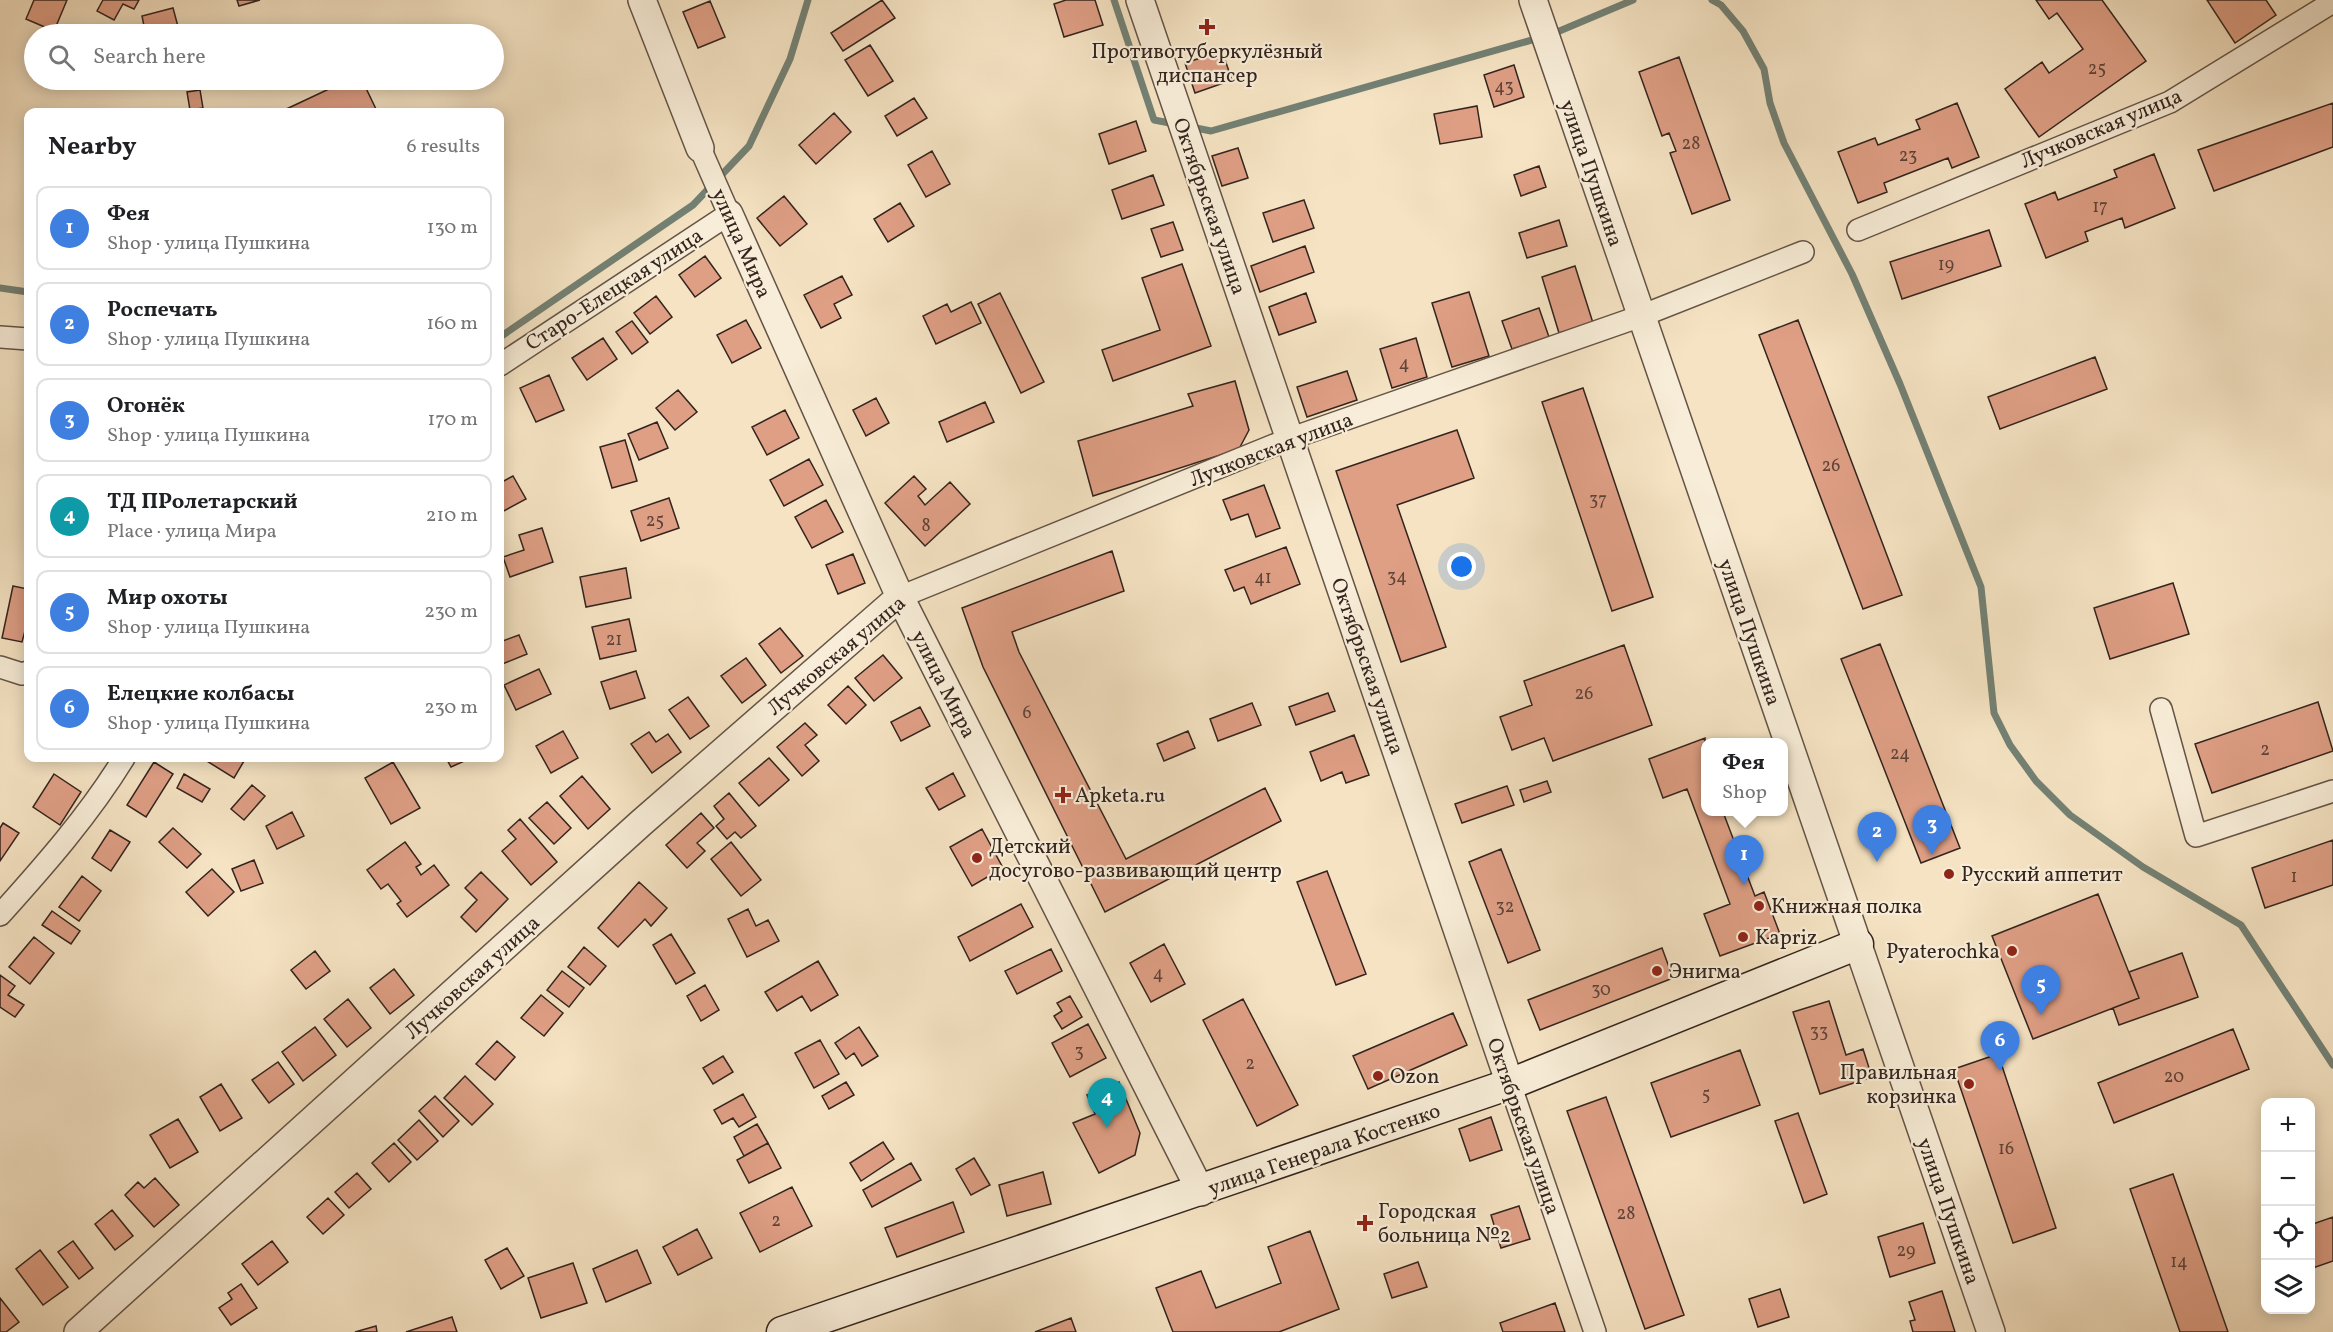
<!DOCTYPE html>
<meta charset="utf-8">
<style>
:root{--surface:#fff;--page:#f2f2f2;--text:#202124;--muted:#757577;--line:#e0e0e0;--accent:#d93025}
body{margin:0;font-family:Vollkorn,serif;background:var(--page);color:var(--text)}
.controls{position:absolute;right:18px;bottom:18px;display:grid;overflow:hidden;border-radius:12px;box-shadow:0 3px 15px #0003}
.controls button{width:54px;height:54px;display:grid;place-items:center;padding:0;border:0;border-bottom:2px solid var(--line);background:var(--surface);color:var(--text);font:30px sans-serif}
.you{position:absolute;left:1462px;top:567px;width:21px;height:21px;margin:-15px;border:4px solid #fff;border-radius:50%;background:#1a73e8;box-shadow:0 0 0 9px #1a73e833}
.badge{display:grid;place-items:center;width:39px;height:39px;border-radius:50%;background:var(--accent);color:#fff;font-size:20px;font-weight:700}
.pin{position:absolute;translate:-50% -50px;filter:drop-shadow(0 2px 3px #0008)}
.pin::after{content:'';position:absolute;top:32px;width:21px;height:18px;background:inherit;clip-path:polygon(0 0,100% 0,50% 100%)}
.popup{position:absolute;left:1701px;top:738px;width:87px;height:78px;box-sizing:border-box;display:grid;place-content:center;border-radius:12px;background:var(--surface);filter:drop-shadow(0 2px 4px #0005);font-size:20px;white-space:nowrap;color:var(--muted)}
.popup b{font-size:22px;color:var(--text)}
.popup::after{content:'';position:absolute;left:50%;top:100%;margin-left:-12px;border:12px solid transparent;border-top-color:var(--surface)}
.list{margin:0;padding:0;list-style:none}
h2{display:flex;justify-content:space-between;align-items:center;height:78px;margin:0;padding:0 24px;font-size:26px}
h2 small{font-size:20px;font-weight:400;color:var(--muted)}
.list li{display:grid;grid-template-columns:39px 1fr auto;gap:18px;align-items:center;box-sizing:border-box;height:84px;margin:0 12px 12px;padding:0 12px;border:2px solid var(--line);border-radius:12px}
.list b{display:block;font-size:22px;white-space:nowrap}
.list p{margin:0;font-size:20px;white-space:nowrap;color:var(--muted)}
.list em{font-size:20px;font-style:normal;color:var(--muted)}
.icon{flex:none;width:33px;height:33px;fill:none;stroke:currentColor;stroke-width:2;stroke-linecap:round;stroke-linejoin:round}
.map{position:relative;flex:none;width:2333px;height:1332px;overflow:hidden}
.search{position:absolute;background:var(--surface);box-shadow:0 3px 15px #0003;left:24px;top:24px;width:480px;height:66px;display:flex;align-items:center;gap:15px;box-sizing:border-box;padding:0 21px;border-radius:33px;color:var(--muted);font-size:22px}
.panel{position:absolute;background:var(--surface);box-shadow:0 3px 15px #0003;left:24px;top:108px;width:480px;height:654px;border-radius:12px}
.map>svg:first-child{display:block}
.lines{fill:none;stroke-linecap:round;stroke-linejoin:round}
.stream{stroke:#738174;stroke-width:7}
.building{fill:#df9f85;stroke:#33241e;stroke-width:1.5}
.minor-casing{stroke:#645447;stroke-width:24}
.tertiary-casing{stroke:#645447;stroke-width:30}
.secondary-casing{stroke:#33241e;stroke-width:33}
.minor{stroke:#f8edd8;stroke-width:21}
.tertiary{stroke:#f8edd8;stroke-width:27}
.secondary{stroke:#f8edd8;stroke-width:30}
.poi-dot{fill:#8f2418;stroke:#f8edd8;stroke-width:2}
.labels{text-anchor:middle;stroke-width:4.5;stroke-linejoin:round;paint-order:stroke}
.number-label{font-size:18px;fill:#5e4338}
.poi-label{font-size:21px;fill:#33241e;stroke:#f8edd8;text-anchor:start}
.street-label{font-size:21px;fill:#33241e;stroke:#f8edd8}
</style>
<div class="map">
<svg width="2333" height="1332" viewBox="0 0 2333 1332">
<rect width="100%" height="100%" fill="#f5e3c3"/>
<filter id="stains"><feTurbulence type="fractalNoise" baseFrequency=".00333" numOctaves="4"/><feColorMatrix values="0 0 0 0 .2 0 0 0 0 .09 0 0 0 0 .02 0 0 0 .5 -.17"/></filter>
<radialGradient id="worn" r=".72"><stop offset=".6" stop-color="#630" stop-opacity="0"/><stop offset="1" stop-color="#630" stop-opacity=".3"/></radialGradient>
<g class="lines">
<path class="stream" d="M1114,0L1154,120L1175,124
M1712,0L1721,5L1743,31L1764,69L1770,103L1784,143L1852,274L1900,384L1981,587L1994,713L2010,745L2036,781L2070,815L2143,867L2241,925L2333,1065
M1550,35L1633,0
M1191,127L1211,131L1539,38
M0,288L28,292
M500,337L693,205L749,146L790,59L808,0"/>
</g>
<path class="building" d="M34,0H67L54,31L26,19Z
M103,0H139L134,9L123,4L114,20L97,11Z
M237,0H260L239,6Z
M882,0L895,18L843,51L831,33Z
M1066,0H1095L1103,25L1064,37L1054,4Z
M2036,0H2102L2146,61L2039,137L2005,89L2042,62L2049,73L2083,49L2057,13L2049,19Z
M2207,0H2266L2276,15L2235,43Z
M710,1L725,37L698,48L683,12Z
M173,8L180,34H139L137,28L144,26L142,16Z
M870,45L893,81L868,96L845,60Z
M1222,51L1232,80L1195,93L1185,63Z
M1679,57L1730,200L1692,214L1670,153L1676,151L1669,133L1662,136L1639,72Z
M1514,65L1524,97L1494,107L1484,75Z
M348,80H362L376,109L368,112H280Z
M200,90L203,108L190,110L187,92Z
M914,98L927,118L897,136L885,116Z
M1957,103L1979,157L1952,168L1948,158L1884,183L1887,192L1858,203L1838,152L1875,138L1878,145L1920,129L1916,120Z
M2333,103V147L2214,191L2198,150Z
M1477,106L1482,137L1440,144L1434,114Z
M834,113L851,132L816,164L799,145Z
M1136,121L1146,151L1109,164L1099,134Z
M1238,148L1248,178L1222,186L1212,156Z
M932,151L950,184L926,197L908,165Z
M2154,154L2175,208L2125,228L2122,218L2085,232L2088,241L2046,258L2025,204L2055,192L2058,200L2117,177L2114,170Z
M1539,166L1546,187L1521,196L1514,175Z
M1153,175L1164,205L1122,219L1112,190Z
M784,196L807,224L780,246L757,218Z
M1304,200L1314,228L1273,242L1263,213Z
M900,203L914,226L888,242L874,219Z
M1559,220L1567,246L1527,258L1519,233Z
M1173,222L1183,250L1161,257L1151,229Z
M1989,230L2001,266L1902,299L1890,262Z
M1305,246L1314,272L1260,292L1251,266Z
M705,256L721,278L695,297L679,275Z
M1182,264L1211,346L1113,381L1102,350L1160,330L1142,278Z
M1575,266L1593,323L1559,333L1542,277Z
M842,276L852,295L834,304L841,318L821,328L804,295Z
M1469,292L1489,356L1452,367L1432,303Z
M1000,293L1044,382L1021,393L978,304Z
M1306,293L1316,322L1279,335L1269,307Z
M656,296L672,317L650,334L634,313Z
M971,302L981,323L936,344L923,316L947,304L951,312Z
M1539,308L1549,337L1512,349L1502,321Z
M746,320L761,348L732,363L717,335Z
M1798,320L1902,595L1863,609L1759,335Z
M632,321L648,342L632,354L616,332Z
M603,338L617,359L587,380L572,358Z
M1416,338L1427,377L1392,388L1380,349Z
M2095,357L2107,389L2000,429L1988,397Z
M1347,371L1357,400L1307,417L1297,387Z
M549,375L564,410L536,422L520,388Z
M1235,381L1249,430L1239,449L1093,496L1078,441L1193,406L1188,394Z
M1583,388L1653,597L1612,611L1542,402Z
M678,390L697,412L675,430L656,408Z
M876,398L889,423L866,436L853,410Z
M985,402L994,422L947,442L939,422Z
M785,410L799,438L767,455L752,427Z
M657,422L668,448L639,460L628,434Z
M1457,430L1474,478L1397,505L1446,647L1401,662L1336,471Z
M625,440L637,481L612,488L600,447Z
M809,459L823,485L784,506L770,480Z
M513,476L526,499L500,513V483Z
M914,476L926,489L918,496L925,505L950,482L970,504L925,546L885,503Z
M1264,485L1280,528L1256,537L1248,514L1231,520L1223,500Z
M669,498L679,528L641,541L631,511Z
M826,500L843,532L812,548L795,517Z
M542,528L553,562L510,577L503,557L524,550L519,535Z
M1286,547L1300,584L1251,604L1244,587L1234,591L1225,570Z
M1112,551L1124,591L1012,632L1019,652L1126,859L1265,788L1281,821L1105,912L983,667L962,608Z
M853,554L865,583L838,594L826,565Z
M626,568L631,598L586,607L580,577Z
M2173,583L2189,634L2110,659L2094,608Z
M13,586L28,589V620L22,642L2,638Z
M629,619L636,651L600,659L592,627Z
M780,628L803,656L781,673L759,644Z
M519,635L527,654L500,665V642Z
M1880,644L1960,848L1921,863L1841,659Z
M1624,645L1652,725L1553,761L1544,738L1512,750L1500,717L1532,705L1524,681Z
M883,655L902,678L874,701L855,678Z
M746,658L766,685L742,703L721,676Z
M539,669L551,694L516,710L504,685Z
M636,671L645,698L610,709L601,682Z
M848,686L866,705L846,724L828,705Z
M1328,693L1335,711L1296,725L1289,707Z
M688,697L709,726L690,739L669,710Z
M2318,702L2333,751L2212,793L2195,744Z
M1252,703L1261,725L1218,741L1210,719Z
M920,707L930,726L901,741L891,722Z
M805,723L817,735L805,745L819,761L802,776L777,747Z
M563,731L578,758L551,773L536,746Z
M1188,731L1195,748L1164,761L1157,744Z
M649,732L656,742L668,734L681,752L652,773L631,744Z
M1354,735L1369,775L1346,783L1342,772L1321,781L1310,752Z
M1705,738V812H1723L1755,896L1764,892L1780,934L1720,956L1704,914L1730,904L1687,789L1663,798L1649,759Z
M202,758H238L244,761L234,778Z
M446,758H471L451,767Z
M769,758L789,780L759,806L739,783Z
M154,762L173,774L146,817L127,805Z
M393,762L420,808L391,824L365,778Z
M953,773L965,796L939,810L926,788Z
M54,774L81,792L60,825L33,807Z
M184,774L210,789L202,802L177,788Z
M582,776L610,809L588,829L560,796Z
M1547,781L1551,792L1524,802L1520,790Z
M252,785L265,796L244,820L231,809Z
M1507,786L1514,805L1462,823L1455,804Z
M729,793L756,826L741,838L735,832L727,839L716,826L724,819L714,806Z
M547,802L571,828L554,844L529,818Z
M292,812L304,836L277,849L266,826Z
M701,813L714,828L697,843L705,851L687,868L666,845Z
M520,819L557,862L531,885L502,851L516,839L508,830Z
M3,823L19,833L0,861V828Z
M173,828L201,854L187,868L159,842Z
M982,829L1003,868L972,886L950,847Z
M110,830L130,842L111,871L92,858Z
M2333,840V885L2265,908L2252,868Z
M405,842L421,864L416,867L421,875L434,865L449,885L407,917L397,904L401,901L388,884L381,889L367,870Z
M731,842L761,880L741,896L711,859Z
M1501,849L1540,950L1508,963L1469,862Z
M254,860L263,883L241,891L232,869Z
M212,869L234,892L208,916L186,892Z
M1327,871L1366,974L1336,985L1297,882Z
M481,872L508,899L476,932L461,917L477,900L465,888Z
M82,876L101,891L79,921L59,907Z
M639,882L667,908L651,926L645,919L618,947L598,928Z
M2098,894L2139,998L2033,1039L1992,936Z
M1021,904L1033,927L970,961L958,937Z
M748,909L756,926L768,920L779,941L747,957L728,919Z
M52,911L80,931L71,944L42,925Z
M671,934L695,973L676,984L653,945Z
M34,937L54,953L30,984L9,967Z
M1164,944L1185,984L1151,1002L1130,963Z
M584,947L606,966L590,985L568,967Z
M1662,948L1673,978L1540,1030L1528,1000Z
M1051,949L1062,971L1017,994L1005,971Z
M315,951L330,971L306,989L291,970Z
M2182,953L2198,997L2119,1025L2113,1008L2139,998L2129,972Z
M818,961L838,995L811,1011L802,996L777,1011L765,992Z
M394,969L414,995L390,1014L370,988Z
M562,971L584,988L569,1007L547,990Z
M0,975L15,986L8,995L24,1005L15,1017L0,1007Z
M705,985L719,1010L701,1021L687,996Z
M541,995L563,1013L544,1036L521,1018Z
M1070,996L1082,1017L1062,1029L1054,1016L1062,1011L1057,1003Z
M348,999L371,1028L347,1047L324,1019Z
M1243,999L1298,1105L1257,1126L1203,1020Z
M1829,1001L1846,1055L1863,1049L1872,1077L1820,1094L1793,1012Z
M1453,1013L1467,1045L1368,1089L1353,1056Z
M1088,1024L1106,1058L1070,1077L1052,1043Z
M315,1027L336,1055L303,1081L282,1052Z
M859,1027L878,1056L862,1066L854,1053L846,1059L835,1043Z
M2233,1029L2249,1069L2114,1123L2098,1083Z
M820,1040L839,1074L814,1088L795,1053Z
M497,1041L515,1057L495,1080L476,1064Z
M1740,1050L1760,1105L1671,1137L1651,1083Z
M1998,1054L2056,1228L2013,1243L1954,1069Z
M723,1056L733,1072L713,1084L703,1068Z
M278,1062L294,1084L269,1103L252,1080Z
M465,1076L493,1104L472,1125L444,1098Z
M846,1082L854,1095L829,1109L822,1096Z
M1119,1082L1140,1133L1135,1155L1099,1173L1073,1123L1095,1114L1087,1095Z
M221,1084L242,1118L220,1131L200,1097Z
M743,1094L756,1117L739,1127L733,1118L722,1124L714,1110Z
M435,1096L459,1121L443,1137L419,1111Z
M1606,1097L1684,1315L1645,1329L1567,1111Z
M1798,1113L1827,1194L1804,1203L1775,1121Z
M1491,1117L1502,1150L1470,1161L1459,1129Z
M178,1119L198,1152L170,1168L150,1135Z
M419,1120L438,1141L417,1160L398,1140Z
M757,1124L768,1143L744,1156L734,1137Z
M883,1142L894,1159L861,1181L850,1163Z
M394,1143L411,1162L389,1182L372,1163Z
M768,1143L781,1168L749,1183L737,1160Z
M974,1158L990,1185L971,1195L956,1169Z
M911,1163L921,1180L872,1207L863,1190Z
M1043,1172L1051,1204L1007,1216L999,1185Z
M357,1173L371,1189L349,1208L335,1192Z
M2173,1174L2228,1332H2180L2130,1189Z
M155,1178L179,1205L154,1227L125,1195L138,1182L144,1188Z
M792,1187L812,1226L760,1252L740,1213Z
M328,1198L344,1215L323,1234L307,1217Z
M953,1202L964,1232L897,1257L885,1228Z
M1519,1206L1530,1239L1501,1248L1491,1215Z
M112,1210L133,1236L115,1250L95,1224Z
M2333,1217V1261L2310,1269V1225Z
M1923,1223L1935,1263L1890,1277L1878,1237Z
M697,1229L712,1258L678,1275L663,1247Z
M1310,1231L1339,1309L1279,1332H1173L1156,1288L1201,1271L1216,1308L1281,1283L1268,1247Z
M73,1241L93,1268L79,1279L58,1252Z
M272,1241L288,1262L258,1285L242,1264Z
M507,1248L524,1276L501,1289L485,1260Z
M40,1250L68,1287L43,1305L16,1269Z
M637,1250L651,1283L606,1302L593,1269Z
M1418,1262L1427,1287L1392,1298L1384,1274Z
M573,1263L587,1303L541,1318L528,1278Z
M241,1284L257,1308L231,1325L219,1308L232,1299L228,1293Z
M1780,1289L1789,1317L1758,1327L1749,1299Z
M1942,1291L1955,1332H1913L1910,1321L1915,1320L1909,1302Z
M0,1298L19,1322L6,1332H0Z
M1555,1303L1565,1332H1503L1500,1323Z
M452,1317L457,1332H406Z
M1071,1318L1076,1332H1035Z
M376,1326L377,1332H355Z"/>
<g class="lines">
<defs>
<path id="minor" d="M1858,230L2170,102L2333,2
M0,337L28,339
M500,365L729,214L700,148
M900,597L1289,439L1641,316L1803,252
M0,667L22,674L28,672
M2161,709L2196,836L2333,791
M0,915C45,865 89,815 124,758
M1510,1084L1595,1332"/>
<path id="tertiary" d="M642,0L700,148
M1140,0L1510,1084
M1533,0L1991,1332
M729,214L900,597L1201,1192
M78,1332L641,823L900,597"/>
<path id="secondary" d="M782,1332L1510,1084L1858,944"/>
</defs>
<use href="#minor" class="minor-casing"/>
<use href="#tertiary" class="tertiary-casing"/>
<use href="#secondary" class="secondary-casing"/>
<use href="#minor" class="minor"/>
<use href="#tertiary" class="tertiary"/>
<use href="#secondary" class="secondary"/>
</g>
<g class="poi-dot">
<path d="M1204 18h6v6h6v6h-6v6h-6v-6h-6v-6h6z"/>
<path d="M1060 786h6v6h6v6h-6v6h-6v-6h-6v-6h6z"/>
<circle cx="977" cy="858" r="6"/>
<circle cx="1949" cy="874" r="6"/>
<circle cx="1759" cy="906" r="6"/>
<circle cx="1743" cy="937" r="6"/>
<circle cx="2012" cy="951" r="6"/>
<circle cx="1657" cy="971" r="6"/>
<circle cx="1378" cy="1076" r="6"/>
<circle cx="1969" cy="1084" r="6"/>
<path d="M1362 1214h6v6h6v6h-6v6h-6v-6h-6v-6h6z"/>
</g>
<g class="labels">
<g class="number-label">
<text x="2097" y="74">25</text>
<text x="1504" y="92">43</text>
<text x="1691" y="149">28</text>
<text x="1908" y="161">23</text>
<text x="2100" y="212">17</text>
<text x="1946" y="270">19</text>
<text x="1404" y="369">4</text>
<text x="1831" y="471">26</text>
<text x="1598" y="505">37</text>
<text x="655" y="526">25</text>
<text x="926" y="531">8</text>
<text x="1397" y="582">34</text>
<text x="1263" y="583">41</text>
<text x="614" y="645">21</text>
<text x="1584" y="699">26</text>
<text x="1027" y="718">6</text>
<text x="2265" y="755">2</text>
<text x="1900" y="759">24</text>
<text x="2294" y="882">1</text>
<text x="1505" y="912">32</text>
<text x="1158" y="979">4</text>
<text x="1601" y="995">30</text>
<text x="1819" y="1037">33</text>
<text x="1079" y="1057">3</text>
<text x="1250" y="1069">2</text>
<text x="2174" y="1082">20</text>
<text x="1706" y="1100">5</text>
<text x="2006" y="1154">16</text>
<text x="1626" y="1219">28</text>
<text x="776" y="1226">2</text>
<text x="1906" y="1256">29</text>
<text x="2179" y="1267">14</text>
</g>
<g class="poi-label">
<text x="1207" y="58" text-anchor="middle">Противотуберкулёзный<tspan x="1207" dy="24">диспансер</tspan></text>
<text x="1075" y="802">Apketa.ru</text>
<text x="989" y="853">Детский<tspan x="989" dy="24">досугово-развивающий центр</tspan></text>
<text x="1961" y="881">Русский аппетит</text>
<text x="1771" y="913">Книжная полка</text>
<text x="1755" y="944">Kapriz</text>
<text x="2000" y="958" text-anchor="end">Pyaterochka</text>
<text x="1669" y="978">Энигма</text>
<text x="1957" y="1079" text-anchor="end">Правильная<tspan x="1957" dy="24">корзинка</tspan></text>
<text x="1390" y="1083">Ozon</text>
<text x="1378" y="1218">Городская<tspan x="1378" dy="24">больница №2</tspan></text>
</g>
<g class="street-label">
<text transform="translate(2101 128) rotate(-23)" y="7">Лучковская улица</text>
<text transform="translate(1592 173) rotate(71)" y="7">улица Пушкина</text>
<text transform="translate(1210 206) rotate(71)" y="7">Октябрьская улица</text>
<text transform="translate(742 243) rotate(66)" y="7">улица Мира</text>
<text transform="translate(614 289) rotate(-33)" y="7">Старо-Елецкая улица</text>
<text transform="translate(1271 449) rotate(-21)" y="7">Лучковская улица</text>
<text transform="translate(1750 632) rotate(71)" y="7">улица Пушкина</text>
<text transform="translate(836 655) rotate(-40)" y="7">Лучковская улица</text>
<text transform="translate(1368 666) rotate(71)" y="7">Октябрьская улица</text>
<text transform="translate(944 684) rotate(63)" y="7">улица Мира</text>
<text transform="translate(472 977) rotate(-42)" y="7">Лучковская улица</text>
<text transform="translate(1524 1126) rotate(71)" y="7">Октябрьская улица</text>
<text transform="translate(1324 1149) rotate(-19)" y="7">улица Генерала Костенко</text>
<text transform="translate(1949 1211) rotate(71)" y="7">улица Пушкина</text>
</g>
</g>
<rect width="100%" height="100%" filter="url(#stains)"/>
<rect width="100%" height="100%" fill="url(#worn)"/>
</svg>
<div class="controls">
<button>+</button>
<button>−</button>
<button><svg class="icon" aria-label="locate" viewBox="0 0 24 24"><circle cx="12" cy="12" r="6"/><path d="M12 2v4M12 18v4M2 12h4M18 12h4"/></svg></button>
<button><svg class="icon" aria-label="layers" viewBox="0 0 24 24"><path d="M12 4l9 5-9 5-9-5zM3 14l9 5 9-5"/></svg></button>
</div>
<div class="you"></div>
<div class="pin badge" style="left:1744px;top:885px;background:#3f7fe0">1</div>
<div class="popup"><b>Фея</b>Shop</div>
<div class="pin badge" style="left:1877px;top:862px;background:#3f7fe0">2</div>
<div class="pin badge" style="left:1932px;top:855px;background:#3f7fe0">3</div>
<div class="pin badge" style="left:1107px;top:1128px;background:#0f9aa8">4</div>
<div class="pin badge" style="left:2041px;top:1015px;background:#3f7fe0">5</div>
<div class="pin badge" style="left:2000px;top:1071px;background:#3f7fe0">6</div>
<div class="search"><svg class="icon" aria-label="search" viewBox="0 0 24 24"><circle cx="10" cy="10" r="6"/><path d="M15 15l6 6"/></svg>Search here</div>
<section class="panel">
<h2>Nearby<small>6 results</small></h2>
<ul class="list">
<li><span class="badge" style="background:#3f7fe0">1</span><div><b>Фея</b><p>Shop · улица Пушкина</p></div><em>130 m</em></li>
<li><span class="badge" style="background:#3f7fe0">2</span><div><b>Роспечать</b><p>Shop · улица Пушкина</p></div><em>160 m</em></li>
<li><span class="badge" style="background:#3f7fe0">3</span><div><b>Огонёк</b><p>Shop · улица Пушкина</p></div><em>170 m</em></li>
<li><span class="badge" style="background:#0f9aa8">4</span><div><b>ТД ПРолетарский</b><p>Place · улица Мира</p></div><em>210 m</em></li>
<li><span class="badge" style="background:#3f7fe0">5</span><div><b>Мир охоты</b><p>Shop · улица Пушкина</p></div><em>230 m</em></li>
<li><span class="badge" style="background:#3f7fe0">6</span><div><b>Елецкие колбасы</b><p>Shop · улица Пушкина</p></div><em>230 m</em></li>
</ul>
</section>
</div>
